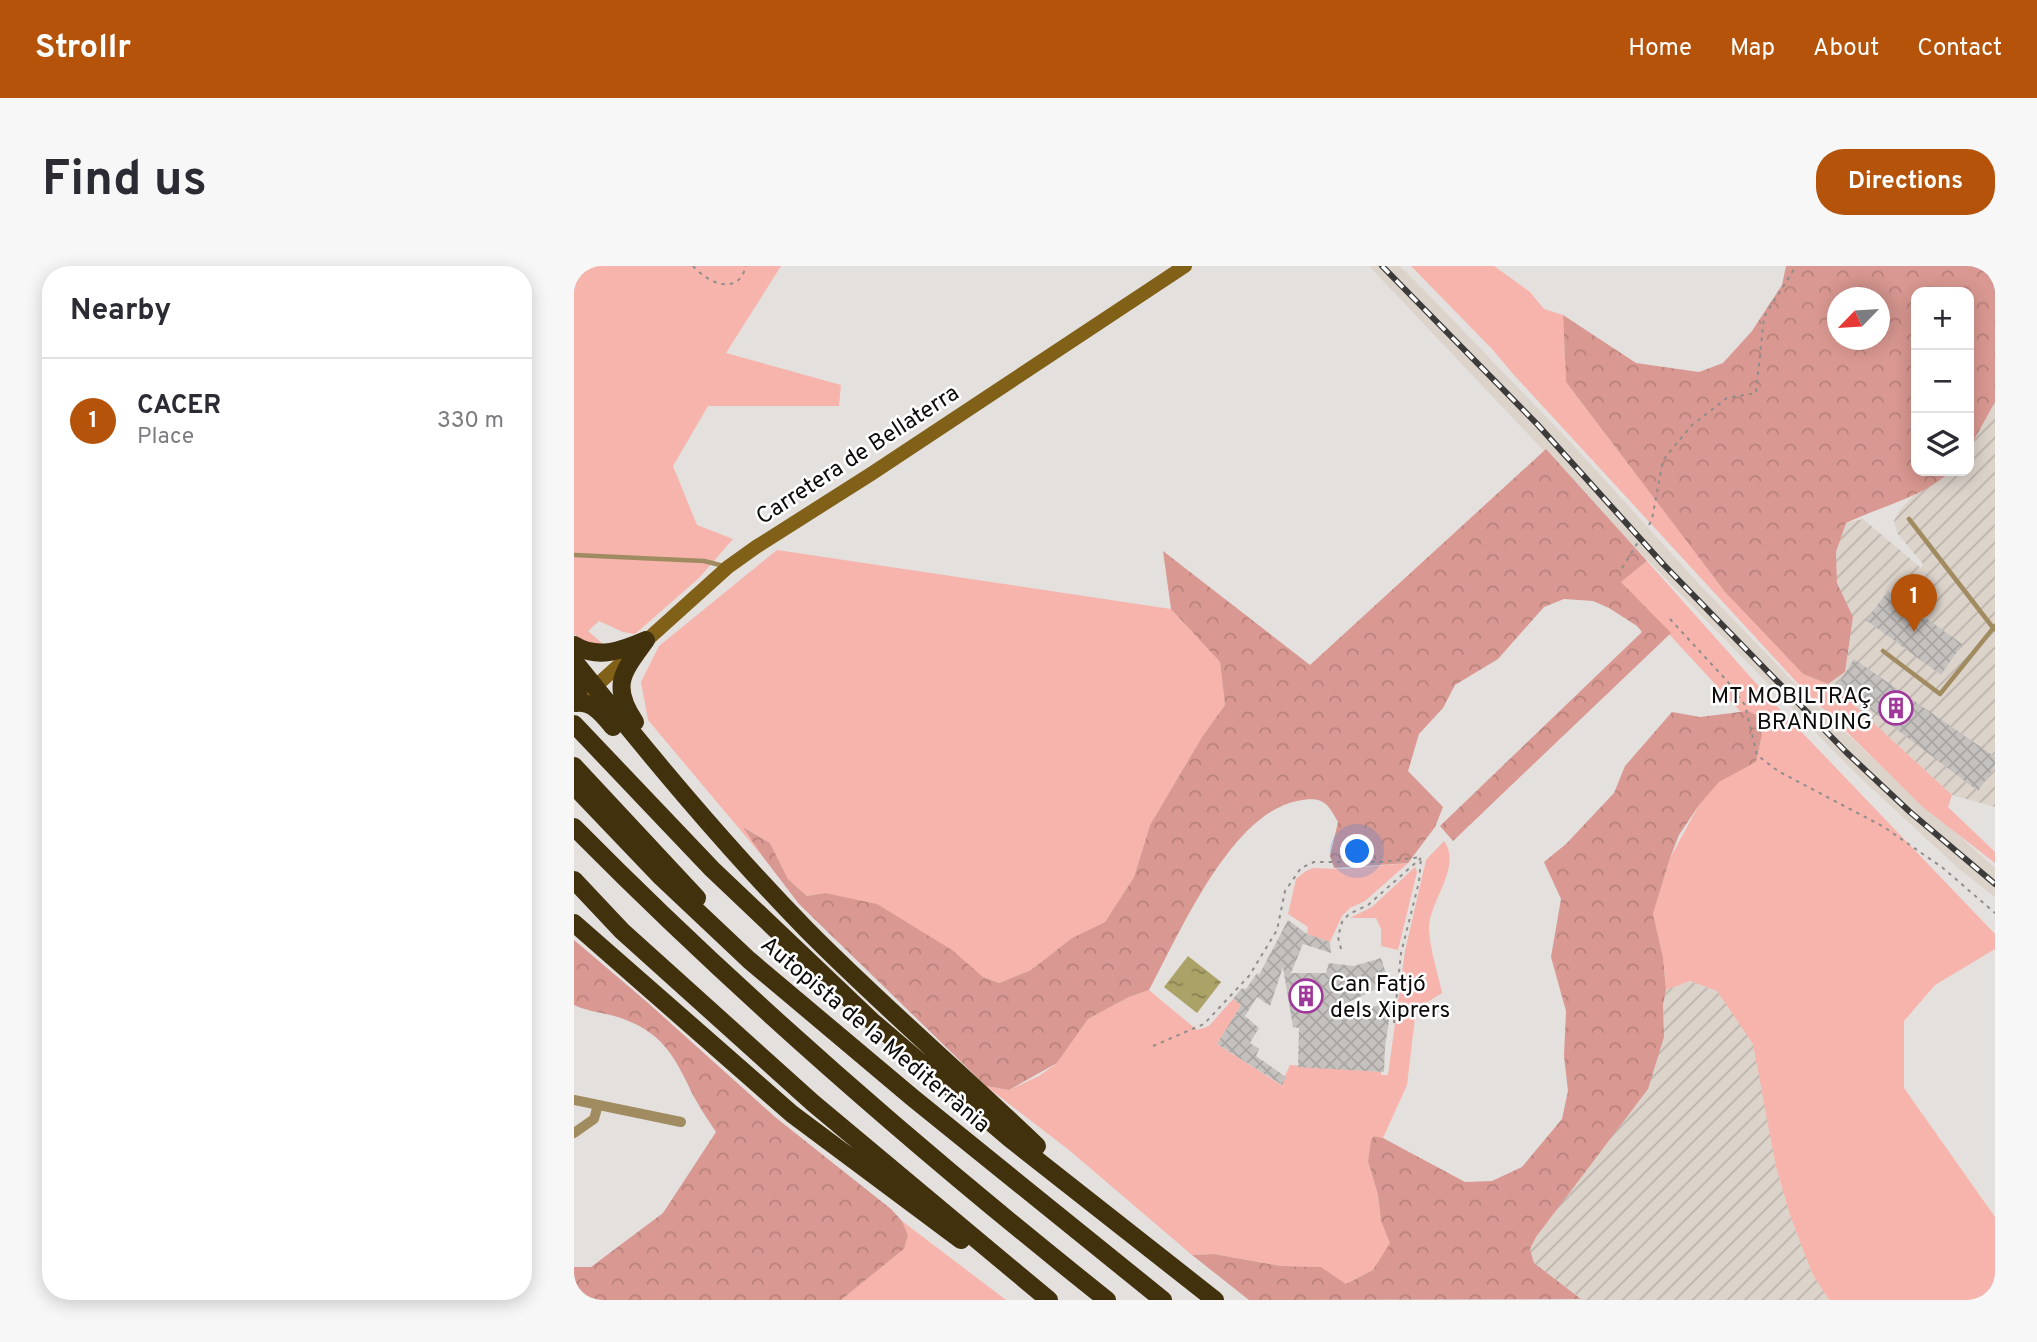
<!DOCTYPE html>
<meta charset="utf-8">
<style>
:root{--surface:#fff;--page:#f7f7f7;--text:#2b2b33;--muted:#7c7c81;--line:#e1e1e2;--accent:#b45309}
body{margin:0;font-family:Overpass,sans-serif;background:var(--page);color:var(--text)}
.controls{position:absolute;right:21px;top:21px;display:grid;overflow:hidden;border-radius:14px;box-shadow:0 4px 18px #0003}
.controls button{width:63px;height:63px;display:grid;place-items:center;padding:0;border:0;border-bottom:2px solid var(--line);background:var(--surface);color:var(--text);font:35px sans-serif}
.compass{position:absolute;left:1253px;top:21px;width:63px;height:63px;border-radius:50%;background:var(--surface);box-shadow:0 4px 18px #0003;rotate:245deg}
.you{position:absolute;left:784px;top:586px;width:24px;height:24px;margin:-18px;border:5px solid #fff;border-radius:50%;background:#1a73e8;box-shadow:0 0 0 10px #1a73e833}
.badge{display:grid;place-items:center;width:46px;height:46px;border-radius:50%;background:var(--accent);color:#fff;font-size:23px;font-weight:700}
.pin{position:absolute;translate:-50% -58px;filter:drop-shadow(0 2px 4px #0008)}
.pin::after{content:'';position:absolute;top:37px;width:24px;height:21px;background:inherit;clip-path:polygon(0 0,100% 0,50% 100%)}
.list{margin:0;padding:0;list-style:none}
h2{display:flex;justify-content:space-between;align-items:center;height:91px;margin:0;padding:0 28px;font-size:30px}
h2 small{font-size:23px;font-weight:400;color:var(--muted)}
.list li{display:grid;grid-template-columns:46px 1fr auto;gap:21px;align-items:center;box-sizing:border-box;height:126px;padding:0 28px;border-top:2px solid var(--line)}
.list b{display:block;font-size:26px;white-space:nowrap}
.list p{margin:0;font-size:23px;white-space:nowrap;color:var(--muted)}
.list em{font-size:23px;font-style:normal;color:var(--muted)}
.icon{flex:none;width:38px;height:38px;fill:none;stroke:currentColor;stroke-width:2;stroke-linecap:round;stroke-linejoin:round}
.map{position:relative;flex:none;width:1421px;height:1034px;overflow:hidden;border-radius:28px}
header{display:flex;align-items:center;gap:42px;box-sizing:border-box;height:98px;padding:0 35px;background:var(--accent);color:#fff}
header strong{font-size:33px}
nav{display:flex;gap:38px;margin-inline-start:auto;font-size:24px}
.intro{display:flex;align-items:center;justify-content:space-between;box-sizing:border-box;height:168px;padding:0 42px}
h1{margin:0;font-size:49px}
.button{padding:18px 32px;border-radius:28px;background:var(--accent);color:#fff;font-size:24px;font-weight:700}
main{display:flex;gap:42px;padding:0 42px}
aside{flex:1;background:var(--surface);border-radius:28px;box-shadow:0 4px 18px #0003}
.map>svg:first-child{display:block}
.built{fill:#dcd3ca}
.industrial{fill:url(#industrial-furrows)}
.green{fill:#f6b4ac}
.forest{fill:url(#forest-crowns);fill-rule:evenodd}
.water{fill:url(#water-ripples)}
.building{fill:url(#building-cross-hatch)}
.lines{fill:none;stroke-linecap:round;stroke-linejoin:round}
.path{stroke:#908d8b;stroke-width:2;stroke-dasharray:3.5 5;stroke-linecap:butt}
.lane{stroke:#a18b61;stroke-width:4.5}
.street{stroke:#a18b61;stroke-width:10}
.secondary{stroke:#816018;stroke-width:14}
.highway{stroke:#41310d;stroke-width:18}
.rail-casing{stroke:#3d3b3a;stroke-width:6}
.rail{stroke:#fff;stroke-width:3.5;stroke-dasharray:10;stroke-linecap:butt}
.labels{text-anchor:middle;stroke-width:5;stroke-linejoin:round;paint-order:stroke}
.street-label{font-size:23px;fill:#0d0c0b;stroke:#fff}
.poi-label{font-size:23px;fill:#0d0c0b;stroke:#fff;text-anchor:end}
</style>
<header>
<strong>Strollr</strong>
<nav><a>Home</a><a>Map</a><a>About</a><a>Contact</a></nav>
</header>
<div class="intro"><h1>Find us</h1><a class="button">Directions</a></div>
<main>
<aside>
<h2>Nearby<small></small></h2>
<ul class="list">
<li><span class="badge">1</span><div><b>CACER</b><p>Place</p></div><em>330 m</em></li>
</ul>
</aside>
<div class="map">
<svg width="1421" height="1034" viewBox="0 0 1421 1034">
<defs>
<pattern id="industrial-furrows" width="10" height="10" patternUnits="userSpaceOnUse" patternTransform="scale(1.75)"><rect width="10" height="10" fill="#dcd3ca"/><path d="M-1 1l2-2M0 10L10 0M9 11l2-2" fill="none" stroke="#bcb4ac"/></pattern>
<pattern id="forest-crowns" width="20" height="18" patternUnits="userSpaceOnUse" patternTransform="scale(1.75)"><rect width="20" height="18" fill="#d99891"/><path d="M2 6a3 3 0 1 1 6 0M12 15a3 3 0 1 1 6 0" fill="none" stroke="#b9827c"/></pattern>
<pattern id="water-ripples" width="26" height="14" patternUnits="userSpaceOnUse" patternTransform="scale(1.75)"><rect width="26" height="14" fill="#aaa267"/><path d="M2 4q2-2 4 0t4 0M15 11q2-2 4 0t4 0" fill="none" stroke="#898253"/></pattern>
<pattern id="building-cross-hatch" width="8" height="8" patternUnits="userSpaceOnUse" patternTransform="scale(1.75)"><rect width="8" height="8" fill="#c5c1bf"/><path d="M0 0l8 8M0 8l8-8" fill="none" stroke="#a8a5a3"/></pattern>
</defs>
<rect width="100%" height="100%" fill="#e4e0de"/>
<path class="built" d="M795,0H826L851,25L1000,180L1126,319L1231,428L1294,488L1421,602V631L1384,602L1279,505L1058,278Z"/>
<path class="industrial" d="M1421,136V541L1378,529L1268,428L1254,418L1271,406L1279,352L1263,317L1262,286L1272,257L1289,253L1347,302L1349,298L1323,267L1320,255L1325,245L1341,228L1378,205H1395V183Z
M1116,715L1143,725L1164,748L1179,778L1188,803L1202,901L1216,949L1238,1007L1255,1034H1005L1006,1032L960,997L956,983L962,971L1090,771L1089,739L1092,724Z"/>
<path class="green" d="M0,0H207L152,87L267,119L265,140H134L99,200L123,259L159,273L125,312L61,368L49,366L25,355L14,365L29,378C17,379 9,376 0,368Z
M837,0H920L956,26L970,43L989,49L992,116L1151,326L1229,408L1254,418L1268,428L1378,529L1374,541L1421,586V597L1350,542L1229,423L940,109L918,83Z
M203,284L597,343L646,396L651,439L628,471L576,559L560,611L531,656L498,672L457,704L425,717L409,711L251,627L233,630L214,613L196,577L171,562L189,591L74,454L67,416L85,380Z
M1073,295L1197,434L1421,668V683L1361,719L1330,755V822L1421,951V1034H1255L1238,1007L1216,949L1202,901L1179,778L1143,725L1116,715L1092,724L1089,691L1079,648L1096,592L1125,539L1145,515L1182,496L1188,469L1047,316Z
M870,575C889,600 854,637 855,663C856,684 864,707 868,727L842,743L833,819L809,872L800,870L797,875L794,895L804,929L807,955L817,977L799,1004L772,1018L746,1001L707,1000L640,988L618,989L495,884L412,820L435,824L465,810L483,797L514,753L555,731L575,724L623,764L635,760L659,733L667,739L643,778L707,819L716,799L807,806V809H814L831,685L852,594Z
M834,597L791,635L776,642L768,650L756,676L733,668L734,661L714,648L722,613L732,605L739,602L768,603Z
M841,601L843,606L824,684L807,680V663L802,652H776L798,641Z
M328,955L432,1034H267L330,983L334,969Z"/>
<path class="forest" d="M1212,0H1421V136L1395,183V26H1342V205H1377C1348,232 1307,240 1272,257L1262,286L1263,317L1279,351L1271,406L1254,418L1229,408L1151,326L992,116L989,49L1062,97L1125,106L1149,97L1178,65L1208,19ZM1264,32H1306V74H1264Z
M972,183L1073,295L1047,316L1097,367L879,575L866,560L1068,366L1063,360L1035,342L1019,335L990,333L970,341L924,393L881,419L869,442L845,468L834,505L869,541L861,561L834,597L760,602L756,590L764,556C753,535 747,530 723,535C656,548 605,669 575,724L555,731L514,753L483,797L435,824L412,820L225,638L189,591L169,561L196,577L214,613L233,630L251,627L303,638L378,684L409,711L425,717L457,704L498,672L531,656L560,611L576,559L628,471L651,439L646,396L597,343L589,285L736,399Z
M1174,445L1182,449L1188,469L1182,496L1145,516L1125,539L1105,569L1096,592L1079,648L1089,691L1092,724L1089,739L1090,771L1074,823L962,971L956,983L960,997L1007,1033L675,1034L618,989L640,988L707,1000L747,1001L772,1018L799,1004L816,977L807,955L804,929L794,895L797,874L800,870L809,872L891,916L918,915L948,901L988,853L994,825L990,790L992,745L977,691L987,633L970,596L992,578L1040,527L1051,500L1098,446L1126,451Z
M0,674L73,736L201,851L317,943L328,955L334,969L330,983L267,1034H0V1001H17L89,947L142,866C134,854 126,842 119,829C102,794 91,769 52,754C36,747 17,747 0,739Z"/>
<path class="water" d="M614,690L647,716L623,747L590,721Z"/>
<path class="building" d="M1314,325L1388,378L1367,409L1292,354Z
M1280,393L1421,491V500L1404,525L1264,419Z
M714,654L733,668L756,676L757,687L729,678L717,707H752L755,697L780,700L807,692L815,717L762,742L766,751L818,735L811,781L810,806L724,801L725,762L719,761L709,701L696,740L683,731L671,750L685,762L676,777L685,783L682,790L712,811L708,819L643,778L667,739L659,733L668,722L672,723L683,707L685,709Z"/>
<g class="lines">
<path class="path" d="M119,0C134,17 164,31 172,0
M1075,259L1078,253L1089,194L1118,159L1153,132L1182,127L1190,51L1222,0
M1048,302L1066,273
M1096,353L1154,416L1171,439L1183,489L1204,505L1310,561L1369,602L1421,647
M767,683L764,671L768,656L775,648L794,639L847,592
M820,757L827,687L845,616L847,592
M579,780L630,758L675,710L703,664L711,625L727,602L740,596H808L847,591"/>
<path class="lane" d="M1335,253L1420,363
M0,289L130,295L150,300
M1309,385L1366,428L1421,360"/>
<path class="street" d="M0,834L107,856
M0,867L20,853L24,839"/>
<path class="secondary" d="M13,428L154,301L182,281L297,208L611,0"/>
<path class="highway" d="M0,379C24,394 49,384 72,374
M0,395C74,487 149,578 232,663C306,738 387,807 463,880
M2,401L6,417L2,437C19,435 29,449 39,461
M61,456C36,419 49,406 72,374
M0,458L138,603L298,755L435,872L641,1034
M0,500L123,632
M0,520L87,611L175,694L339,832L589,1034
M0,561C167,730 347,886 533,1034
M0,614L48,665L239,837L475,1034
M0,657L218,848L387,974"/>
<defs>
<path id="rail" d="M808,0L963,158L1090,299L1272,486L1336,546L1421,618"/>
</defs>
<use href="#rail" class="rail-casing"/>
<use href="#rail" class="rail"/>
</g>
<defs>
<symbol id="building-ring" viewBox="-11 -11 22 22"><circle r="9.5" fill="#fff" stroke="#a0379a" stroke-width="1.5"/><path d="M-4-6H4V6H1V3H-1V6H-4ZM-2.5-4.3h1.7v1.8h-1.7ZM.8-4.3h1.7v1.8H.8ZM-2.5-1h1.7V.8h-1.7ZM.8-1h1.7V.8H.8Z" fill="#a0379a"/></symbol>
</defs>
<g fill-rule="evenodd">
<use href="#building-ring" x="1303" y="423" width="38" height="38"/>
<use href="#building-ring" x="713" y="711" width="38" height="38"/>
</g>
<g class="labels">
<g class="street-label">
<text transform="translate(283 188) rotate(-33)" y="8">Carretera de Bellaterra</text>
<text transform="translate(302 768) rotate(40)" y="8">Autopista de la Mediterrània</text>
</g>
<g class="poi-label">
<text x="1298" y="437">MT MOBILTRAÇ<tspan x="1298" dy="26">BRANDING</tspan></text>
<text x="756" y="725" text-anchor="start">Can Fatjó<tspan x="756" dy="26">dels Xiprers</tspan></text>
</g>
</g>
</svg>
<div class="controls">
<button>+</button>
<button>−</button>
<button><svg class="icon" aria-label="layers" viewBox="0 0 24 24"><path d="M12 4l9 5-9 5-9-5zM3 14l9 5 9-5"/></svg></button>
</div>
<svg class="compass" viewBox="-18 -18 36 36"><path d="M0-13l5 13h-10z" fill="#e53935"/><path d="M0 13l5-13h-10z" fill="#7c7c81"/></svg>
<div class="you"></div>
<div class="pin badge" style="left:1340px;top:366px">1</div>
</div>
</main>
